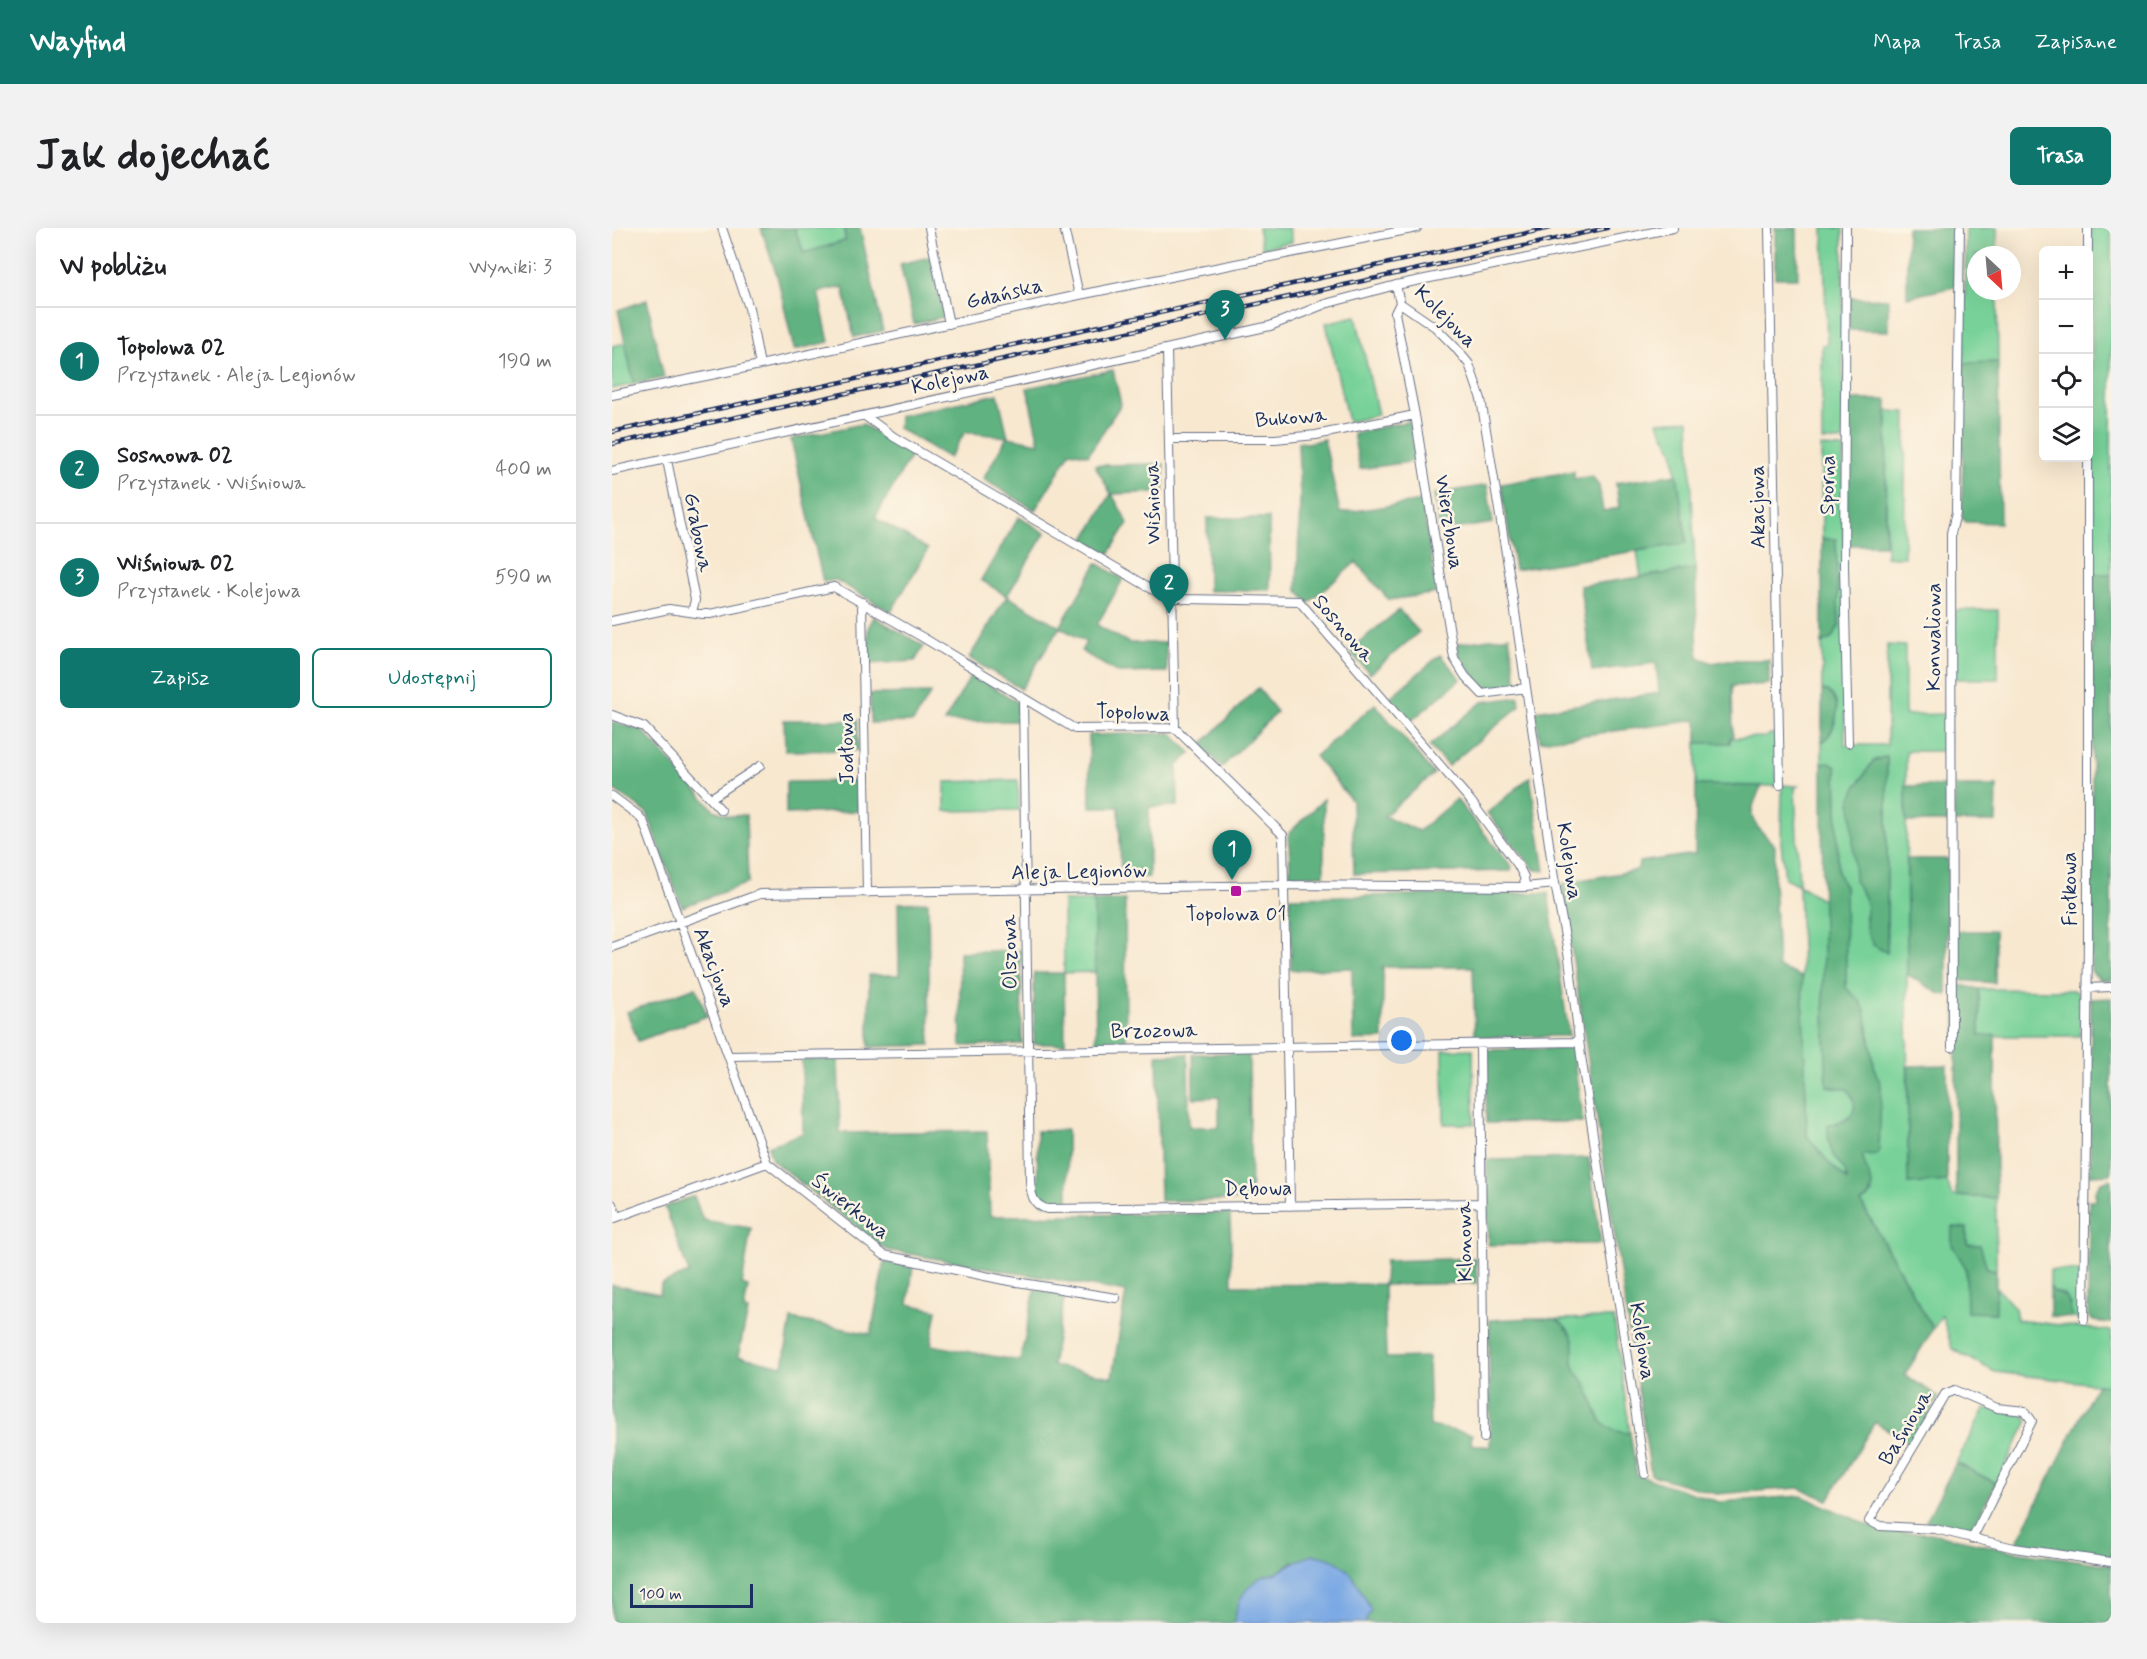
<!DOCTYPE html>
<html lang="pl">
<meta charset="utf-8">
<style>
:root{--surface:#fff;--page:#f2f2f2;--text:#202124;--muted:#757577;--line:#e0e0e0;--accent:#0f766e}
body{margin:0;font-family:Mynerve,sans-serif;background:var(--page);color:var(--text)}
.controls{position:absolute;right:18px;top:18px;display:grid;overflow:hidden;border-radius:9px;box-shadow:0 6px 24px #0002}
.controls button{width:54px;height:54px;display:grid;place-items:center;padding:0;border:0;border-bottom:2px solid var(--line);background:var(--surface);color:var(--text);font:30px sans-serif}
.compass{position:absolute;left:1355px;top:18px;width:54px;height:54px;border-radius:50%;background:var(--surface);box-shadow:0 6px 24px #0002;rotate:154deg}
.scale{position:absolute;left:18px;bottom:15px;width:123px;box-sizing:border-box;padding-left:6px;border:3px solid #1b2f5e;border-top:0;font-size:16px;line-height:21px;white-space:nowrap;color:#1b2f5e;-webkit-text-stroke:4px #fcf5e5;paint-order:stroke}
.you{position:absolute;left:790px;top:813px;width:21px;height:21px;margin:-15px;border:4px solid #fff;border-radius:50%;background:#1a73e8;box-shadow:0 0 0 9px #1a73e833}
.badge{display:grid;place-items:center;width:39px;height:39px;border-radius:50%;background:var(--accent);color:#fff;font-size:20px;font-weight:700}
.pin{position:absolute;translate:-50% -50px;filter:drop-shadow(0 2px 3px #0008)}
.pin::after{content:'';position:absolute;top:32px;width:21px;height:18px;background:inherit;clip-path:polygon(0 0,100% 0,50% 100%)}
.list{margin:0;padding:0;list-style:none}
h2{display:flex;justify-content:space-between;align-items:center;height:78px;margin:0;padding:0 24px;font-size:26px}
h2 small{font-size:20px;font-weight:400;color:var(--muted)}
.list li{display:grid;grid-template-columns:39px 1fr auto;gap:18px;align-items:center;box-sizing:border-box;height:108px;padding:0 24px;border-top:2px solid var(--line)}
.list b{display:block;font-size:22px;white-space:nowrap}
.list p{margin:0;font-size:20px;white-space:nowrap;color:var(--muted)}
.list em{font-size:20px;font-style:normal;color:var(--muted)}
.actions{display:flex;gap:12px;padding:18px 24px}
.actions a{flex:1;padding:14px 0;border:2px solid var(--accent);border-radius:9px;text-align:center;font-size:21px;color:var(--accent)}
.actions .main{background:var(--accent);color:#fff}
.icon{flex:none;width:33px;height:33px;fill:none;stroke:currentColor;stroke-width:2;stroke-linecap:round;stroke-linejoin:round}
.map{position:relative;flex:none;width:1499px;height:1395px;overflow:hidden;border-radius:9px}
header{display:flex;align-items:center;gap:36px;box-sizing:border-box;height:84px;padding:0 30px;background:var(--accent);color:#fff}
header strong{font-size:28px}
nav{display:flex;gap:33px;margin-inline-start:auto;font-size:21px}
.intro{display:flex;align-items:center;justify-content:space-between;box-sizing:border-box;height:144px;padding:0 36px}
h1{margin:0;font-size:42px}
.button{padding:15px 27px;border-radius:9px;background:var(--accent);color:#fff;font-size:21px;font-weight:700}
main{display:flex;gap:36px;padding:0 36px}
aside{flex:1;background:var(--surface);border-radius:9px;box-shadow:0 6px 24px #0002}
.map>svg:first-child{display:block}
.green{fill:#77d198;stroke:#49807b;stroke-width:1.5;fill-rule:evenodd}
.forest{fill:#61b380;stroke:#3e716f;stroke-width:1.5}
.water{fill:#7aa9e4;stroke:#4a6ca1;stroke-width:1.5}
.lines{fill:none;stroke-linecap:round;stroke-linejoin:round}
.minor-casing{stroke:#687086;stroke-width:10}
.minor{stroke:#fff;stroke-width:8}
.rail-casing{stroke:#1b2f5e;stroke-width:4.5}
.rail{stroke:#fcf5e5;stroke-width:2;stroke-dasharray:7;stroke-linecap:butt}
.poi-dot{fill:#b5179e;stroke:#fcf5e5;stroke-width:2}
.labels{text-anchor:middle;stroke-width:5;stroke-linejoin:round;paint-order:stroke}
.street-label{font-size:21px;fill:#1b2f5e;stroke:#fcf5e5}
.poi-label{font-size:21px;fill:#1b2f5e;stroke:#fcf5e5}
</style>
<header>
<strong>Wayfind</strong>
<nav><a>Mapa</a><a>Trasa</a><a>Zapisane</a></nav>
</header>
<div class="intro"><h1>Jak dojechać</h1><a class="button">Trasa</a></div>
<main>
<aside>
<h2>W pobliżu<small>Wyniki: 3</small></h2>
<ul class="list">
<li><span class="badge">1</span><div><b>Topolowa 02</b><p>Przystanek · Aleja Legionów</p></div><em>190 m</em></li>
<li><span class="badge">2</span><div><b>Sosnowa 02</b><p>Przystanek · Wiśniowa</p></div><em>400 m</em></li>
<li><span class="badge">3</span><div><b>Wiśniowa 02</b><p>Przystanek · Kolejowa</p></div><em>590 m</em></li>
</ul>
<div class="actions"><a class="main">Zapisz</a><a>Udostępnij</a></div>
</aside>
<div class="map">
<svg width="1499" height="1395" viewBox="0 0 1499 1395">
<rect width="100%" height="100%" fill="#fcf5e5"/>
<filter id="ink" filterUnits="userSpaceOnUse"><feTurbulence type="fractalNoise" baseFrequency=".0167" numOctaves="2"/><feDisplacementMap in="SourceGraphic" scale="12" xChannelSelector="R" yChannelSelector="G"/><feConvolveMatrix kernelMatrix="1 2 1 2 8 2 1 2 1" color-interpolation-filters="sRGB"/></filter>
<filter id="wash" filterUnits="userSpaceOnUse"><feTurbulence type="fractalNoise" baseFrequency=".008" numOctaves="4" result="noise"/><feDisplacementMap in="SourceGraphic" scale="24" xChannelSelector="R" yChannelSelector="G"/><feGaussianBlur stdDeviation="1.35" result="paint"/><feColorMatrix in="noise" values="0 0 0 0 0 0 0 0 0 0 0 0 0 0 0 0 0 1.4 0 .05"/><feComposite in="paint" operator="in"/></filter>
<g filter="url(#wash)">
<rect width="100%" height="100%" fill="#f8e8d0"/>
<path class="green" d="M182,0H233V13L192,25Z
M646,0H677L680,14L650,20Z
M1211,0H1231V212L1228,213H1210V117L1215,116Z
M1354,0H1385V27H1364V63H1385L1386,134L1352,135Z
M1479,0H1499V346H1481Z
M744,88L766,187L736,194L714,95Z
M13,115L22,156L0,161V118Z
M1275,183L1294,184L1292,329H1274Z
M1077,192L1083,341L1029,349L1025,323L1075,315L1061,223L1045,194Z
M1209,219L1231,220L1233,517H1275V417L1293,418V487L1336,486V523H1294L1296,956L1335,953L1340,968L1384,970V1042L1375,1040L1354,1016L1355,1000L1340,999L1354,1040L1355,1083L1383,1085L1384,1059L1403,1080L1405,1092L1499,1103V1158L1383,1144L1340,1121L1330,1087L1321,1101L1249,974L1260,965L1256,943L1252,938L1250,928L1253,926L1259,928L1269,857L1263,843L1255,794L1248,773L1234,760L1233,659L1226,645L1224,538L1217,535H1210V514C1221,507 1227,488 1224,475C1223,470 1219,467 1216,463L1210,462V416L1219,411L1227,398L1224,311H1210ZM1275,528V724L1253,689L1255,678L1251,667L1243,561L1261,533Z
M1343,382H1386V451H1343Z
M1158,506H1164L1165,558L1084,557L1085,515H1118V510L1154,509Z
M406,552L407,582L333,583V554Z
M1170,557L1186,558L1183,560L1187,657L1211,672V757L1215,858L1235,861C1253,882 1241,888 1221,896V927L1235,944L1236,952L1216,934L1195,908L1187,657L1173,650L1169,615Z
M451,673H482L483,744L452,745Z
M1367,761L1462,762L1467,766L1468,808H1368Z
M861,821L862,896H832L831,822Z
M1438,1042L1467,1043V1091L1460,1090L1458,1076L1451,1066L1441,1064L1438,1059Z
M1002,1090L1018,1205L1004,1204L989,1194L974,1157L963,1142L953,1099L942,1091Z
M1372,1181L1412,1187L1416,1193L1384,1255L1344,1235Z"/>
<path class="forest" d="M149,0H182L192,25L233,13V0H248L271,103L242,109L231,59L206,64L217,114L182,122L166,51Z
M1163,0H1185L1186,50H1163Z
M1295,0H1344L1343,59L1295,69Z
M318,29L332,89L302,96L288,36Z
M1237,70L1276,71V103L1237,102Z
M35,72L52,150L22,156L6,82Z
M1386,134L1388,295L1354,294L1350,290L1352,135Z
M501,142L509,176L476,227L459,223L423,282L371,251L395,209L353,204L337,230L286,200L287,188L386,166L396,209L427,215L415,160Z
M1235,172H1275L1273,317H1234Z
M798,193L804,233L748,241L741,205Z
M250,196L300,226L263,290L316,321L279,384L224,352L211,354L179,211Z
M712,211L728,285L810,273L825,365L777,372L744,334L697,375L685,362L688,271L686,214L696,215Z
M552,236V264L500,266L516,295L497,326L473,311L499,266L483,237Z
M962,243V251L980,248L987,258L991,283L1007,280L1004,255L1065,246L1075,315L903,342L889,256Z
M875,257L881,295L828,303L822,266Z
M407,289L433,305L395,368L448,399L485,335L511,351L485,397L517,415H554L555,444L506,445L469,423L474,414L448,399L409,461L357,430L395,368L369,352Z
M595,290H657L658,362L596,363Z
M1210,311H1224L1227,398L1219,411L1210,416Z
M1083,341L1086,429L1101,435L1116,432H1157V456L1120,458L1121,510H1118V515H1085V492L928,513L923,483L1047,465L1044,435L980,443L968,358Z
M1481,346H1499V752H1488L1479,743Z
M787,382L807,404L758,446L737,422Z
M262,389L312,418L303,433L257,436L256,400Z
M897,408L905,456L874,461L847,430L845,416Z
M828,427L849,451L798,494L777,470Z
M360,446L405,474V493L332,494Z
M646,460L665,484L610,539L589,517Z
M1210,462C1234,465 1225,505 1210,514Z
M319,465L301,494L259,495L258,466Z
M907,469L908,478L836,538L817,518L870,474Z
M763,476L822,546L772,588L807,603L844,571L900,639L899,643L742,646L740,573L703,528Z
M172,492H246V522L173,523Z
M0,494L30,502L102,582L118,588L134,587L136,655L70,679L35,585L0,560Z
M559,505L579,525L565,538L566,578L537,579V649H509L507,579H478L477,507Z
M1275,528V725L1261,717L1254,701L1255,678L1251,667L1243,654L1239,571L1243,561L1261,533Z
M1217,534L1224,538L1226,645L1233,659L1234,760L1248,773L1253,783L1263,843L1269,857L1267,924L1263,927L1253,926L1250,928L1261,959L1256,970L1249,975L1321,1101L1293,1147L1327,1169L1299,1216L1263,1194L1216,1272L1187,1260L1104,1266L1039,1247L950,659L952,655L1021,643L1026,641L1027,634L1083,626L1084,557L1150,558C1132,591 1139,592 1163,618L1162,653L1166,739L1190,749L1195,908L1216,934L1235,952C1235,940 1226,936 1221,926C1216,916 1216,907 1216,896C1239,896 1251,880 1235,861L1215,858L1211,757L1210,535Z
M918,549L933,643L923,642L875,585Z
M247,553V583L174,586V554Z
M1294,558H1336V594H1294Z
M1343,558H1385L1384,594H1342Z
M712,571V647H678L677,605Z
M1295,631H1336L1335,767L1328,766L1295,746Z
M936,665L957,808L863,809L861,739H771V811L741,812L740,740L679,742L678,669Z
M513,672L514,815L484,816L482,673Z
M316,674L318,817L257,819V747H287L286,675Z
M1342,703H1383V755L1344,752L1342,748Z
M409,722L410,816L349,818L347,724Z
M422,745H452L453,816H422Z
M1344,756L1367,761L1368,808L1383,807L1384,970L1344,968Z
M84,759L95,788L26,813L15,784Z
M1499,770V946L1478,947L1479,771Z
M960,820L971,894L875,895L873,822Z
M637,825L639,972L548,973L545,827L576,826L577,899H607V869L581,870V826Z
M226,831L228,905L375,903L378,988L618,985L620,1057L772,1056L773,1033L864,1030L865,1055L772,1057L774,1130L816,1129L818,1198L860,1206L859,1216L878,1219L877,1092C889,1092 935,1088 943,1091C952,1094 961,1107 962,1116C962,1123 960,1129 961,1135C962,1144 971,1150 975,1159C988,1186 983,1203 1018,1205L1025,1247L1107,1274L1190,1268L1272,1304L1319,1305L1401,1323L1499,1337V1395H753L754,1393L681,1333L667,1344L649,1350L623,1387V1395H0V1057L48,1066L49,1056L77,1045L53,979L82,968L91,992L139,1000L130,1057L136,1059L132,1082L136,1083L126,1128L171,1138L179,1091L259,1106L272,1034L301,1039L296,1076L325,1082L319,1117L408,1133L423,1061L453,1066L440,1138L500,1149L514,1064L275,1022L160,932L156,918L191,905L190,832Z
M1335,837V953L1296,956V838Z
M455,902L456,976H432L426,970L425,903Z
M977,930L989,1016L876,1017L875,932Z
M1499,951V1095L1481,1093L1476,1087L1477,972H1484L1483,963L1489,954Z
M1340,999L1355,1000V1016L1368,1017L1375,1040L1384,1042V1085L1355,1084L1354,1040L1340,1017Z
M1438,1059L1442,1064C1460,1069 1456,1074 1460,1090L1438,1088Z
M1485,1156L1499,1158V1330L1404,1316Z
M1344,1235L1384,1255L1361,1300L1356,1302L1314,1293Z"/>
<path class="water" d="M702,1327C739,1332 743,1352 759,1382L753,1395H623C623,1377 633,1357 650,1349C656,1347 663,1346 668,1343C682,1334 686,1332 702,1327Z"/>
</g>
<g filter="url(#ink)">
<g class="lines">
<defs>
<path id="minor" d="M110,0L137,80L148,137
M317,0L337,96
M452,0L467,67
M1157,0L1168,557
M1234,0L1232,338L1236,515
M1476,22V0
M784,57L788,75L823,99L842,118L857,136L869,171L898,350L942,650L957,730L969,828L1033,1246
M788,75L783,85L803,187L842,430L853,448L870,466L914,460
M555,121L563,500
M0,167L148,137L467,67L805,0
M253,188L282,209L545,364L573,371L687,373L858,572L906,637L912,649L913,659
M557,211H663L704,207L803,187
M55,232L83,372L80,384
M0,243L658,98L713,76L784,57L1061,0
M250,374L255,665
M0,393L57,381L91,386H98L222,359L310,409L463,501L563,500L671,607L678,978
M411,470L418,953C419,967 421,977 435,981L869,975
M0,487L32,499L109,582
M0,568L27,588L32,595L155,935
M99,570L148,538
M0,719L148,666L671,657L913,659L943,656
M1475,760L1499,759
M868,817L872,1210
M1340,819L1339,305L1344,285L1348,0
M118,828L967,814
M155,935L272,1027L392,1052L504,1070
M0,976L5,989
M0,991L155,935
M1472,1092L1476,709V230
M1360,1311L1420,1193L1413,1183L1385,1180L1343,1162L1333,1166L1257,1293L1268,1298L1323,1301L1402,1320L1499,1334"/>
</defs>
<use href="#minor" class="minor-casing"/>
<use href="#minor" class="minor"/>
<defs>
<path id="rail" d="M0,204L938,0
M0,216L995,0"/>
</defs>
<use href="#rail" class="rail-casing"/>
<use href="#rail" class="rail"/>
</g>
</g>
<rect class="poi-dot" x="618" y="657" width="12" height="12" rx="3"/>
<g class="labels">
<g class="street-label">
<text transform="translate(392 65) rotate(-13)" y="7">Gdańska</text>
<text transform="translate(834 88) rotate(45)" y="7">Kolejowa</text>
<text transform="translate(338 151) rotate(-12)" y="7">Kolejowa</text>
<text transform="translate(679 189) rotate(-5)" y="7">Bukowa</text>
<text transform="translate(1215 257) rotate(-89)" y="7">Sporna</text>
<text transform="translate(540 275) rotate(-91)" y="7">Wiśniowa</text>
<text transform="translate(1145 279) rotate(-91)" y="7">Akacjowa</text>
<text transform="translate(838 294) rotate(81)" y="7">Wierzbowa</text>
<text transform="translate(87 304) rotate(79)" y="7">Grabowa</text>
<text transform="translate(732 400) rotate(49)" y="7">Sosnowa</text>
<text transform="translate(1321 409) rotate(-90)" y="7">Konwaliowa</text>
<text transform="translate(521 484) rotate(2)" y="7">Topolowa</text>
<text transform="translate(234 520) rotate(-91)" y="7">Jodłowa</text>
<text transform="translate(958 633) rotate(81)" y="7">Kolejowa</text>
<text transform="translate(467 643) rotate(-1)" y="7">Aleja Legionów</text>
<text transform="translate(1457 661) rotate(-91)" y="7">Fiołkowa</text>
<text transform="translate(397 724) rotate(-91)" y="7">Olszowa</text>
<text transform="translate(103 739) rotate(69)" y="7">Akacjowa</text>
<text transform="translate(542 802) rotate(-1)" y="7">Brzozowa</text>
<text transform="translate(646 960) rotate(-1)" y="7">Dębowa</text>
<text transform="translate(239 978) rotate(38)" y="7">Świerkowa</text>
<text transform="translate(852 1014) rotate(-91)" y="7">Klonowa</text>
<text transform="translate(1031 1113) rotate(81)" y="7">Kolejowa</text>
<text transform="translate(1293 1199) rotate(-59)" y="7">Baśniowa</text>
</g>
<g class="poi-label">
<text x="624" y="692">Topolowa 01</text>
</g>
</g>
</svg>
<div class="controls">
<button>+</button>
<button>−</button>
<button><svg class="icon" aria-label="locate" viewBox="0 0 24 24"><circle cx="12" cy="12" r="6"/><path d="M12 2v4M12 18v4M2 12h4M18 12h4"/></svg></button>
<button><svg class="icon" aria-label="layers" viewBox="0 0 24 24"><path d="M12 4l9 5-9 5-9-5zM3 14l9 5 9-5"/></svg></button>
</div>
<svg class="compass" viewBox="-18 -18 36 36"><path d="M0-13l5 13h-10z" fill="#e53935"/><path d="M0 13l5-13h-10z" fill="#757577"/></svg>
<div class="scale">100 m</div>
<div class="you"></div>
<div class="pin badge" style="left:620px;top:652px">1</div>
<div class="pin badge" style="left:557px;top:386px">2</div>
<div class="pin badge" style="left:613px;top:112px">3</div>
</div>
</main>
